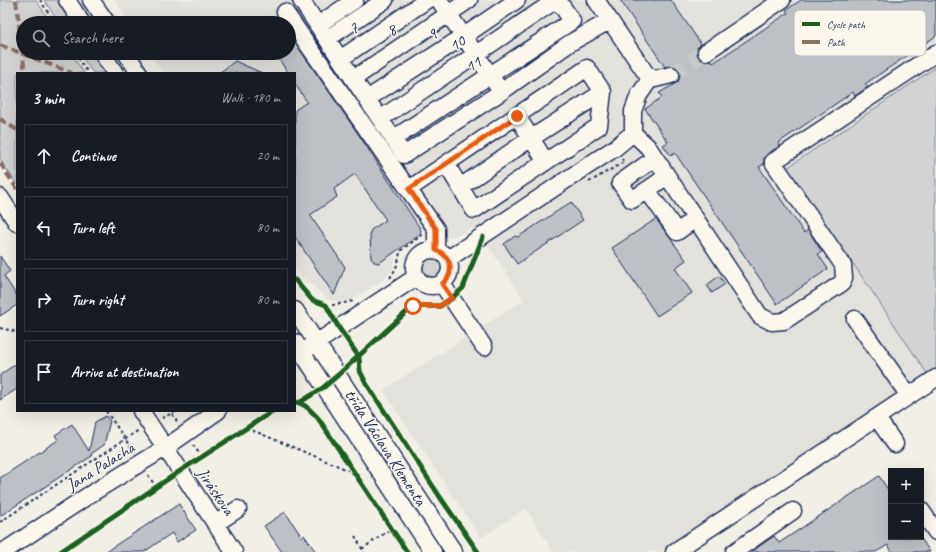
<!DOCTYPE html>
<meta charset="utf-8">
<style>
:root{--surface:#171b24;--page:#242831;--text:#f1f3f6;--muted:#9ea1a6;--line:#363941}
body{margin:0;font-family:Caveat,sans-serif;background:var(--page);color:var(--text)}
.controls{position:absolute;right:12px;bottom:12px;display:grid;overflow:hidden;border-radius:0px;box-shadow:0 4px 16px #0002}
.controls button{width:36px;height:36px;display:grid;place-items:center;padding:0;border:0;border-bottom:1px solid var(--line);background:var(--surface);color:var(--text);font:20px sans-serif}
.stop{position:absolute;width:12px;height:12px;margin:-9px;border:3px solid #ea580c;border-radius:50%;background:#fff}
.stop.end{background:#ea580c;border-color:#fff;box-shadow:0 1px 4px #0008}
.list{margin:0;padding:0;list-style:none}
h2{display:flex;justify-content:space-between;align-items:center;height:52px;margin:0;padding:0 16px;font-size:17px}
h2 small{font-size:13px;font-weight:400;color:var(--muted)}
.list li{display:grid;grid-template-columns:26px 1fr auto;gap:12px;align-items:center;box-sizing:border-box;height:64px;margin:0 8px 8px;padding:0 8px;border:1px solid var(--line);border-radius:0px}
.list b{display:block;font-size:15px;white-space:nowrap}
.list em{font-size:13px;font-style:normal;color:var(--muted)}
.icon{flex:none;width:22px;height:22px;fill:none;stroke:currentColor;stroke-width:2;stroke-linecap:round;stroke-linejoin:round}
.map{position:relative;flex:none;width:936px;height:552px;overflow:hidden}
.search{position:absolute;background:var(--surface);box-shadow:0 4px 16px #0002;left:16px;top:16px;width:280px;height:44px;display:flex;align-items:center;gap:10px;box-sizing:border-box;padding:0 14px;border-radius:22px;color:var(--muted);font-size:15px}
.panel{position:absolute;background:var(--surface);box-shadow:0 4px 16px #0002;left:16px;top:72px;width:280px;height:340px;border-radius:0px}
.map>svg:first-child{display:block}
.built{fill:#e2e1dc}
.green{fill:#d2d3d2;stroke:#768198}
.building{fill:#bdc0c4;stroke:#1b2f5e}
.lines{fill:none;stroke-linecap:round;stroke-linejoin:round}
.minor-tunnel{stroke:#c7c9cb;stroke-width:16;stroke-dasharray:16 8;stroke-linecap:butt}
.minor-casing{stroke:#1b2f5e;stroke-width:19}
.path{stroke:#1b2f5e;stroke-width:2;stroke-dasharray:3 3;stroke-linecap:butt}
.minor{stroke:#fbf7ec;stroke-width:16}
.quiet{stroke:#8d6e63;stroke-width:4;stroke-dasharray:8 4;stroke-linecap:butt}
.cycleway-casing{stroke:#fbf7ec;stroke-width:8}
.cycleway{stroke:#1b5e20;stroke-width:5}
.route{stroke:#ea580c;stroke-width:5}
.labels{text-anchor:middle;stroke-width:3;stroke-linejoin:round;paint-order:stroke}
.street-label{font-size:17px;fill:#1b2f5e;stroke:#fbf7ec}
.key{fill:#fbf7ec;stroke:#b8bbc1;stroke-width:1}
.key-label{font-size:11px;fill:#1b2f5e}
</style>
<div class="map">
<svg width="936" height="552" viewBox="0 0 936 552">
<rect width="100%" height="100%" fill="#f2efe6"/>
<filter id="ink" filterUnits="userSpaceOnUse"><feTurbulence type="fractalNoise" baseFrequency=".025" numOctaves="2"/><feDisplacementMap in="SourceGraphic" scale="8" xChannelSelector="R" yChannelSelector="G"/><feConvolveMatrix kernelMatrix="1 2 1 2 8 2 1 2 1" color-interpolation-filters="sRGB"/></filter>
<g filter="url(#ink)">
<path class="built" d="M115,0H936V67L787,168L869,287L928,375L659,552H553L526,508L481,538L383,390L524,300L476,227L449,238L415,228L394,243L395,260L392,271L386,278L353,299L339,302L328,300L295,270V73H163L150,53H289V23H130Z"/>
<path class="green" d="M0,0H36L51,23H23V53H71L84,73H17V185L0,159Z
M44,0H61L76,23H59Z
M79,53H96L109,73H93Z
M936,67V370L928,375L869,287L787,168Z
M423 268a9 9 0 1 1 18 0a9 9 0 1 1-18 0Z"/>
<path class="building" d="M620,0H671L701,44L697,48V52L698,57L702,61H707L711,60L713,63L788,13L786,10L801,0H936V36L865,84L868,87L855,96L853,92L778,143L780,146L767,154L764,158V164L759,167L804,233L808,230L822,252L818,254L828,269L777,304L675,153L671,156L663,145L668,142L645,109L662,97L659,93L678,82L680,77V72L678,68L674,66L665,67Z
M289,34L359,135L421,230L420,235L379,263L374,262L371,258L370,233L371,230L386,220L355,174L334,189L337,197L310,215L345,267L334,295L295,237V110L307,102L295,84V73H288L275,53H289Z
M235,61L237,62L262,73H219Z
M571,202L583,220L517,264L504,244L515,236L518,237Z
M656,219L686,260L675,268L692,293L657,316L612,248Z
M0,256L10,271L4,276L17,296V305L0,316Z
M719,276L725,284L712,293L707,285Z
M17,363V389L0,400V375Z
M106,416L110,421L104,445L91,454L92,456L0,516V478L58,440L55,435L72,424L89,451L95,422Z
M879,476L891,494V537H920L930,552H892L888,545L876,552H751L774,536L779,543Z
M179,504L196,530L177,542L172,533L144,552H105Z
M285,512L302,537L304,535L316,552H282L264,526Z"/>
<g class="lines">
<path class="minor-tunnel" d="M671,75L706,52"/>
<defs>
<path id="minor" d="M67,0L82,23
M91,0L107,23
M301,0L404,155L501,92L570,43L609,21
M439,0L496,84
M596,0L647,75L655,79L671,75
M285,12L436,229V250
M318,25L355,0
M327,39L385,0
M706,52L782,0
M102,53L115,73
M126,53L139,73
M340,59L427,0
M651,78L639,95L633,111V133L648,147L760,316L772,322L784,321L842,283L844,278L843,265L773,162L936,53
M353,79L469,0
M367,99L464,36L517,0
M517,116L546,162
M380,119L556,0
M393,139L572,21L558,0
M667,176L647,190L677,232L695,219
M460,187L530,139L603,92
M409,189L587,68L603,92L599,126L474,210L446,164
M647,190L632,200L620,183L655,158
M0,197L17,223
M414 268a18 18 0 1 1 36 0a18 18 0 1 1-36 0Z
M448,259L566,180L615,148L633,133
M442,284L484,347
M295,310L454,552
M855,319L909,396
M295,342L433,552
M307,349L416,277
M141,411L234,552
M877,418L895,444
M921,510L936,532
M215,524L238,509
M3,552L89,495L165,448L218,411
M674,552L936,378
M734,552L793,511"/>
</defs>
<use href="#minor" class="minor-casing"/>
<path class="path" d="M40,0L55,23
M75,53L88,73
M589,182L624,162L622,159
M390,278C396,269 399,262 400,251L422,235
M326,305H333L354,301
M0,328L17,332
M106,411L134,452
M172,414L178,423
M162,418L177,411
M247,428L355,473
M193,445L202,457
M148,475L156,487
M0,522L139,430
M355,536L364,552
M362,549L391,529"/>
<use href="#minor" class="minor"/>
<path class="quiet" d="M16,0L25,73
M0,45L72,73
M0,119L17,130
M0,163L17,189"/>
<defs>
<path id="cycleway" d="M295,280L312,300L326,305L339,328L359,357L360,371L366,383L440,497L478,552
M295,402C305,403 311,411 318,418L407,552
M299,403L324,387L338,375L413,306H440L452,298L463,288L483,237
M60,552L180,471L273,411"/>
</defs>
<use href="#cycleway" class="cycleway-casing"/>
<use href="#cycleway" class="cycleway"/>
</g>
</g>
<g class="lines" filter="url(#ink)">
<path class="route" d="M413,306H440L452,298L442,284C456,273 451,256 436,250V229L409,189L517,116"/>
</g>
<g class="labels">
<g class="street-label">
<text transform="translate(353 28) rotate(-34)" y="6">7</text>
<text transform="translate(391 30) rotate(-34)" y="6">8</text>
<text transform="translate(432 34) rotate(-33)" y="6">9</text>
<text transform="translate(457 43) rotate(-34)" y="6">10</text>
<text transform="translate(473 64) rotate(-33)" y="6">11</text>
<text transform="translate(386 447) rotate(57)" y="6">třída Václava Klementa</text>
<text transform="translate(100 466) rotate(-32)" y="6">Jana Palacha</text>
<text transform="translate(216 491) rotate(56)" y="6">Jiráskova</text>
</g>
</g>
<rect x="794" y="10" width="132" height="46" rx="6" class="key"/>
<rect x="802" y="22" width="18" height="4" fill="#1b5e20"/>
<rect x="802" y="40" width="18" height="4" fill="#8d6e63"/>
<g class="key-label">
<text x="827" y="28">Cycle path</text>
<text x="827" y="46">Path</text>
</g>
</svg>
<div class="controls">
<button>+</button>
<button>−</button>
</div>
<div class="stop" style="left:413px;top:306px"></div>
<div class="stop end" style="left:517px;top:116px"></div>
<div class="search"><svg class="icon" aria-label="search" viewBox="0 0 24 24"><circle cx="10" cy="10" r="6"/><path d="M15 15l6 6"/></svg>Search here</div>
<section class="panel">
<h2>3 min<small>Walk · 180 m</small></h2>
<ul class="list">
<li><svg class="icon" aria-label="ahead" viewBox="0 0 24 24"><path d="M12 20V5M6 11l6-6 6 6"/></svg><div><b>Continue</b></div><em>20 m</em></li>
<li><svg class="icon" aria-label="left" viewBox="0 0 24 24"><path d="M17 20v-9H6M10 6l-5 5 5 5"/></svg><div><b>Turn left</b></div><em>80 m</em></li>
<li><svg class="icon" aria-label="right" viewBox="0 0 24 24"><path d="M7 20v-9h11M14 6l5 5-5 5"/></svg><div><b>Turn right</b></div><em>80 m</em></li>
<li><svg class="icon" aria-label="arrive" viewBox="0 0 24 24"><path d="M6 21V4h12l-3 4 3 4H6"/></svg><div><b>Arrive at destination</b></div></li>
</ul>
</section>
</div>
